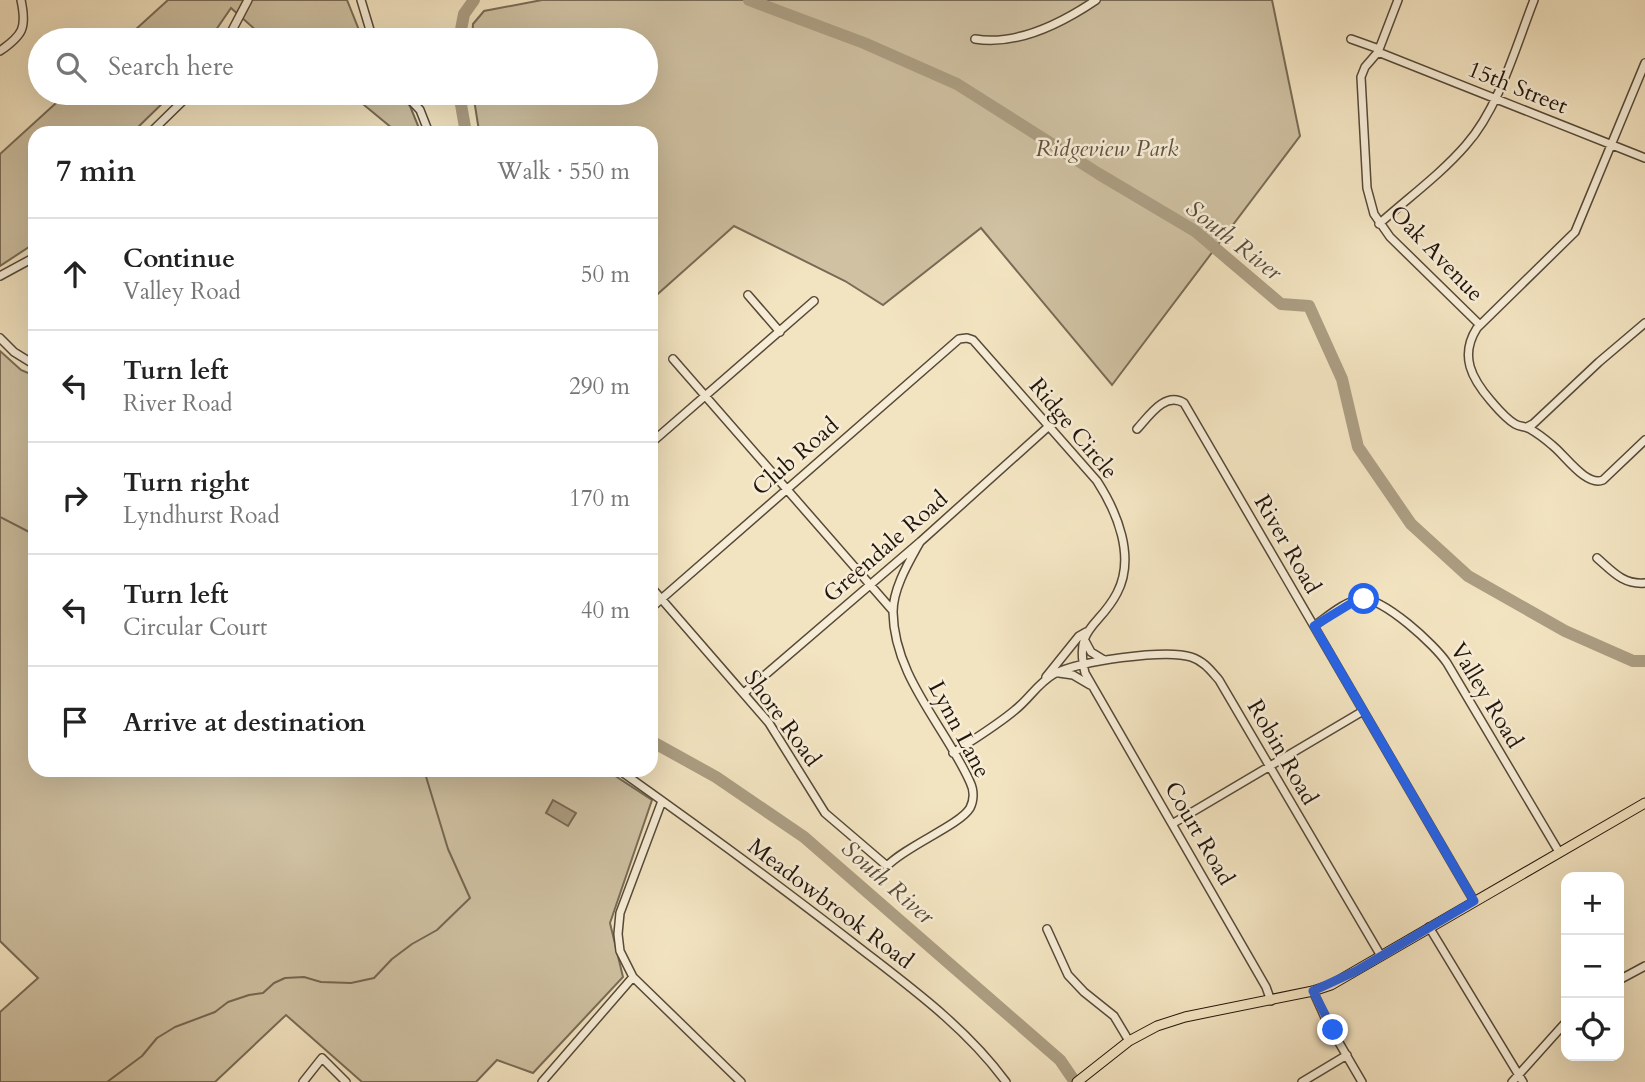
<!DOCTYPE html>
<meta charset="utf-8">
<style>
:root{--surface:#fff;--page:#f6f6f6;--text:#222;--muted:#767676;--line:#e0e0e0}
body{margin:0;font-family:Cardo,serif;background:var(--page);color:var(--text)}
.controls{position:absolute;right:21px;bottom:21px;display:grid;overflow:hidden;border-radius:14px;box-shadow:0 7px 28px #0002}
.controls button{width:63px;height:63px;display:grid;place-items:center;padding:0;border:0;border-bottom:2px solid var(--line);background:var(--surface);color:var(--text);font:35px sans-serif}
.stop{position:absolute;width:21px;height:21px;margin:-16px;border:5px solid #2563eb;border-radius:50%;background:#fff}
.stop.end{background:#2563eb;border-color:#fff;box-shadow:0 2px 7px #0008}
.list{margin:0;padding:0;list-style:none}
h2{display:flex;justify-content:space-between;align-items:center;height:91px;margin:0;padding:0 28px;font-size:30px}
h2 small{font-size:23px;font-weight:400;color:var(--muted)}
.list li{display:grid;grid-template-columns:46px 1fr auto;gap:21px;align-items:center;box-sizing:border-box;height:112px;padding:0 28px;border-top:2px solid var(--line)}
.list b{display:block;font-size:26px;white-space:nowrap}
.list p{margin:0;font-size:23px;white-space:nowrap;color:var(--muted)}
.list em{font-size:23px;font-style:normal;color:var(--muted)}
.icon{flex:none;width:38px;height:38px;fill:none;stroke:currentColor;stroke-width:2;stroke-linecap:round;stroke-linejoin:round}
.map{position:relative;flex:none;width:1645px;height:1082px;overflow:hidden}
.search{position:absolute;background:var(--surface);box-shadow:0 7px 28px #0002;left:28px;top:28px;width:630px;height:77px;display:flex;align-items:center;gap:18px;box-sizing:border-box;padding:0 24px;border-radius:38px;color:var(--muted);font-size:26px}
.panel{position:absolute;background:var(--surface);box-shadow:0 7px 28px #0002;left:28px;top:126px;width:630px;height:651px;border-radius:21px}
.map>svg:first-child{display:block}
.green{fill:#cfc1a2;stroke:#786b56;stroke-width:2}
.water{fill:#ac9e83;stroke:#756753;stroke-width:2}
.lines{fill:none;stroke-linecap:round;stroke-linejoin:round}
.stream{stroke:#756753;stroke-width:2}
.river{stroke:#ac9e83;stroke-width:12}
.minor-casing{stroke:#564938;stroke-width:10}
.major-casing{stroke:#22150b;stroke-width:11}
.minor{stroke:#f7edd7;stroke-width:7}
.major{stroke:#f3e4c1;stroke-width:9}
.route{stroke:#2563eb;stroke-width:9}
.labels{text-anchor:middle;stroke-width:5;stroke-linejoin:round;paint-order:stroke}
.street-label{font-size:23px;fill:#22150b;stroke:#f7edd7}
.park-label{font-size:23px;font-style:italic;fill:#5f5140;stroke:#f7edd7}
.water-label{font-size:24px;font-style:italic;fill:#594c3b;stroke:#f7edd7}
</style>
<div class="map">
<svg width="1645" height="1082" viewBox="0 0 1645 1082">
<rect width="100%" height="100%" fill="#f3e4c1"/>
<filter id="stains"><feTurbulence type="fractalNoise" baseFrequency=".00286" numOctaves="4"/><feColorMatrix values="0 0 0 0 .2 0 0 0 0 .09 0 0 0 0 .02 0 0 0 .5 -.17"/></filter>
<radialGradient id="worn" r=".72"><stop offset=".6" stop-color="#630" stop-opacity="0"/><stop offset="1" stop-color="#630" stop-opacity=".3"/></radialGradient>
<path class="green" d="M168,0H347L363,40H267L231,8L209,40H124Z
M542,0H1272L1300,136L1112,385L981,228L883,305L845,281L734,226L651,300V133L479,131L473,93H646V40H472L473,24L484,11Z
M67,93H173L132,133H35V243L0,266V154Z
M341,93H398L410,106L421,133H398L358,100Z
M0,351L21,370L35,376V770H606L652,800L610,923L623,977L533,1073L497,1060L476,1082H362L286,1015L215,1082H0V1012L38,978L0,941Z"/>
<path class="water" d="M553,800L576,813L568,826L546,813Z"/>
<g class="lines">
<path class="stream" d="M0,517L35,535
M107,1082L142,1056L157,1038L175,1027L215,1012L228,1002L249,995L263,993L274,983L285,978L304,977L321,982L351,983L374,978L392,959L412,944L437,930L470,898L448,849L424,770"/>
<path class="river" d="M749,0L864,43L957,84L1099,174L1195,231L1281,304L1309,306L1342,379L1358,447L1411,524L1468,576L1565,631L1633,661H1645
M459,40L464,14L474,0
M459,93L466,133
M651,741L716,777L804,837L1060,1060L1075,1082"/>
<defs>
<path id="minor" d="M361,0L373,40
M1398,0L1378,52L1365,67L1361,77L1367,188L1374,214L1390,237L1480,325
M975,39C1017,46 1062,23 1096,0
M1351,39L1379,49
M227,40L248,0
M0,51C23,35 27,28 21,0
M1378,52L1645,158
M1645,63L1575,232L1477,328C1459,356 1472,379 1491,401C1498,409 1505,418 1515,424C1520,427 1525,426 1530,429C1537,433 1545,439 1552,445C1565,455 1586,487 1603,480L1645,440
M404,93L420,110L429,133
M150,133L191,93
M1379,224C1408,198 1441,174 1466,145C1499,108 1516,46 1534,0
M0,276L35,257
M748,295L780,332
M0,338L14,352L35,365
M673,359L893,611
M1527,427L1533,424L1599,362L1645,323
M1137,429C1149,416 1165,391 1184,403L1474,901
M651,443L814,301
M1597,558C1612,571 1623,585 1645,583
M651,587L769,723L825,813L887,866C906,846 960,825 970,808C974,800 974,790 970,782C945,726 894,677 893,612C893,588 909,562 920,542
M651,608L959,339L967,338L973,340L1097,481C1117,512 1136,557 1117,593C1099,628 1074,626 1085,673L1266,987L1271,1001
M1314,626C1327,617 1345,601 1361,599C1383,597 1435,645 1447,663L1559,852
M1084,639L1091,652L1104,660
M1059,673L1073,675L1090,685
M1046,677L1079,636L1086,632
M744,693L920,542L1049,426
M953,753C974,739 996,726 1015,710C1029,699 1038,683 1054,674C1077,661 1166,649 1191,657C1204,661 1211,671 1219,680L1381,956
M619,770C698,826 776,883 852,942C907,985 964,1025 1006,1082
M662,801L620,913L618,934L620,951L633,977L741,1082
M1172,824L1363,711
M1429,927L1523,1082
M1047,929L1068,975L1084,992L1114,1016L1129,1041
M1619,980L1645,966
M1313,991L1327,1022L1362,1082
M303,1082L322,1058L346,1082
M542,1082L633,977
M1302,1082L1347,1055
M1512,1082L1566,1022"/>
<path id="major" d="M1077,1082L1129,1041L1157,1026L1185,1017L1313,991L1331,985L1645,803"/>
</defs>
<use href="#minor" class="minor-casing"/>
<use href="#major" class="major-casing"/>
<use href="#minor" class="minor"/>
<use href="#major" class="major"/>
</g>
<g class="lines">
<path class="route" d="M1333,1030L1313,991L1356,971L1474,901L1314,626L1355,601L1364,599"/>
</g>
<g class="labels">
<g class="street-label">
<text transform="translate(1518 87) rotate(22)" y="8">15th Street</text>
<text transform="translate(1437 253) rotate(46)" y="8">Oak Avenue</text>
<text transform="translate(1074 428) rotate(50)" y="8">Ridge Circle</text>
<text transform="translate(795 456) rotate(-41)" y="8">Club Road</text>
<text transform="translate(1288 544) rotate(60)" y="8">River Road</text>
<text transform="translate(885 546) rotate(-41)" y="8">Greendale Road</text>
<text transform="translate(1487 695) rotate(59)" y="8">Valley Road</text>
<text transform="translate(783 718) rotate(54)" y="8">Shore Road</text>
<text transform="translate(960 729) rotate(62)" y="8">Lynn Lane</text>
<text transform="translate(1283 752) rotate(60)" y="8">Robin Road</text>
<text transform="translate(1200 833) rotate(60)" y="8">Court Road</text>
<text transform="translate(831 903) rotate(37)" y="8">Meadowbrook Road</text>
</g>
<g class="park-label">
<text x="1107" y="156">Ridgeview Park</text>
</g>
<g class="water-label">
<text transform="translate(1234 240) rotate(38)" y="8">South River</text>
<text transform="translate(888 882) rotate(41)" y="8">South River</text>
</g>
</g>
<rect width="100%" height="100%" filter="url(#stains)"/>
<rect width="100%" height="100%" fill="url(#worn)"/>
</svg>
<div class="controls">
<button>+</button>
<button>−</button>
<button><svg class="icon" aria-label="locate" viewBox="0 0 24 24"><circle cx="12" cy="12" r="6"/><path d="M12 2v4M12 18v4M2 12h4M18 12h4"/></svg></button>
</div>
<div class="stop" style="left:1364px;top:599px"></div>
<div class="stop end" style="left:1333px;top:1030px"></div>
<div class="search"><svg class="icon" aria-label="search" viewBox="0 0 24 24"><circle cx="10" cy="10" r="6"/><path d="M15 15l6 6"/></svg>Search here</div>
<section class="panel">
<h2>7 min<small>Walk · 550 m</small></h2>
<ul class="list">
<li><svg class="icon" aria-label="ahead" viewBox="0 0 24 24"><path d="M12 20V5M6 11l6-6 6 6"/></svg><div><b>Continue</b><p>Valley Road</p></div><em>50 m</em></li>
<li><svg class="icon" aria-label="left" viewBox="0 0 24 24"><path d="M17 20v-9H6M10 6l-5 5 5 5"/></svg><div><b>Turn left</b><p>River Road</p></div><em>290 m</em></li>
<li><svg class="icon" aria-label="right" viewBox="0 0 24 24"><path d="M7 20v-9h11M14 6l5 5-5 5"/></svg><div><b>Turn right</b><p>Lyndhurst Road</p></div><em>170 m</em></li>
<li><svg class="icon" aria-label="left" viewBox="0 0 24 24"><path d="M17 20v-9H6M10 6l-5 5 5 5"/></svg><div><b>Turn left</b><p>Circular Court</p></div><em>40 m</em></li>
<li><svg class="icon" aria-label="arrive" viewBox="0 0 24 24"><path d="M6 21V4h12l-3 4 3 4H6"/></svg><div><b>Arrive at destination</b></div></li>
</ul>
</section>
</div>
